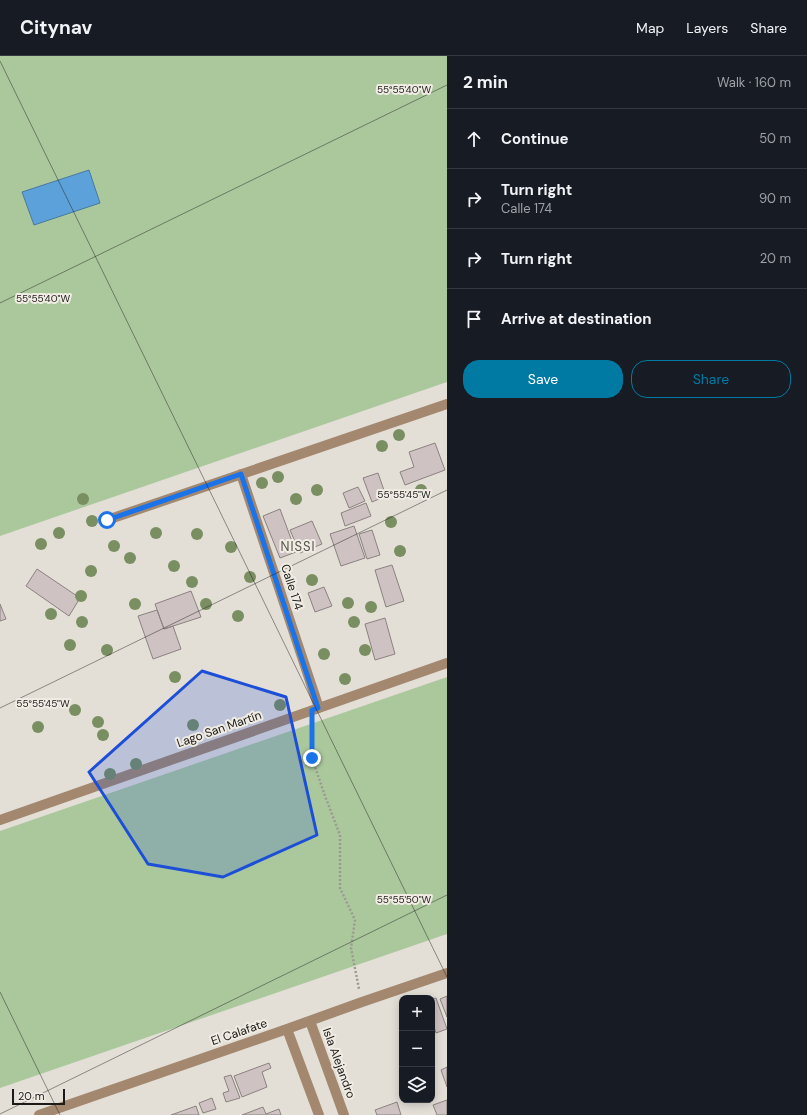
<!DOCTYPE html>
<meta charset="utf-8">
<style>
:root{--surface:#171b24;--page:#20242c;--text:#f1f3f6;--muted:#9ea1a6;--line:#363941;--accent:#007aa2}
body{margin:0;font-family:"DM Sans",sans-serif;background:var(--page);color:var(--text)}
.controls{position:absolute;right:12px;bottom:12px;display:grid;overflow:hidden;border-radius:8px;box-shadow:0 2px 10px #0003}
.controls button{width:36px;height:36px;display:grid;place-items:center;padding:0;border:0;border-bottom:1px solid var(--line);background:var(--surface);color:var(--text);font:20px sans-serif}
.scale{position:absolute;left:12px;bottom:10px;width:53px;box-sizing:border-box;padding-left:4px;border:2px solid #1c1b18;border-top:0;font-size:11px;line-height:14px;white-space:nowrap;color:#1c1b18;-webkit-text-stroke:3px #f0ece4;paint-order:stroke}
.stop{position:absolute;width:12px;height:12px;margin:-9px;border:3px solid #1a73e8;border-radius:50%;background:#fff}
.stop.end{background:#1a73e8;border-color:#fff;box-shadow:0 1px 4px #0008}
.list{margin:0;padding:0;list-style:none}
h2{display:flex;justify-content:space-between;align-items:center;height:52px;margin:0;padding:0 16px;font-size:17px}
h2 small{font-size:13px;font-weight:400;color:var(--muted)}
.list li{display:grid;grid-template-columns:26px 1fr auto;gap:12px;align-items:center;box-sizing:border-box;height:60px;padding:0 16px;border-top:1px solid var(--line)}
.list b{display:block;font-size:15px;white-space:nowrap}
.list p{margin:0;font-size:13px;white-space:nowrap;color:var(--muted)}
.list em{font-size:13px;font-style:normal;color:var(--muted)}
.actions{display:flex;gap:8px;padding:12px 16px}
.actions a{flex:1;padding:9px 0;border:1px solid var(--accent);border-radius:16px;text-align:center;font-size:14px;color:var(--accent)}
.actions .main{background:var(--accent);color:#fff}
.icon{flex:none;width:22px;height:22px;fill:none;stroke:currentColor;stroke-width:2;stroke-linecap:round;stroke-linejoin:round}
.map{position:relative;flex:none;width:447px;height:1059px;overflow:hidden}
header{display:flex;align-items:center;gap:24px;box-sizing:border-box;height:56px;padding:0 20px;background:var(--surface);border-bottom:1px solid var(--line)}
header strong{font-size:19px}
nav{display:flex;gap:22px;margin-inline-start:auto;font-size:14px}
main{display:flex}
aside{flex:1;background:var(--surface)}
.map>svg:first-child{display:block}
.green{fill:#abc89d}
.water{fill:#5ca1d9;stroke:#49799f}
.building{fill:#cec3c2;stroke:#8b8280}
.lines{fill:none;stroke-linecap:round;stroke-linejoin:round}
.path{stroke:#9c9993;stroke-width:2.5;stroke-dasharray:2 2;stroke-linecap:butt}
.minor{stroke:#a3886f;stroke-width:10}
.tree{fill:#798e61}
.route{stroke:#1a73e8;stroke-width:5}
.marked{fill:#1d4ed8;fill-opacity:0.2;stroke:#1d4ed8;stroke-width:3;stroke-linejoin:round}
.ticks{fill:none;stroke:#1c1b18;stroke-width:1;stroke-opacity:0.45}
.labels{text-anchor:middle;stroke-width:4;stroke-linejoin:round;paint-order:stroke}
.street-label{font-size:12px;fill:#1c1b18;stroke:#f0ece4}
.neighbourhood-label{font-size:13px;letter-spacing:1px;fill:#57544d;stroke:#f0ece4}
.ticks-label{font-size:10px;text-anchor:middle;fill:#1c1b18;stroke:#f0ece4;stroke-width:4;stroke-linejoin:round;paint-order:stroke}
</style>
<header>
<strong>Citynav</strong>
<nav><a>Map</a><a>Layers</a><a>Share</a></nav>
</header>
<main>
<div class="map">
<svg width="447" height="1059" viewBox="0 0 447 1059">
<rect width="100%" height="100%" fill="#e3dfd7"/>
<path class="green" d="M0,0H447V326L0,480Z
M447,621V878L0,1032V775Z"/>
<path class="water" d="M89,114L100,147L34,169L22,136Z"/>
<path class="building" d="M435,387L445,414L405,429L400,416L414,411L409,396Z
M378,417L386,440L372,446L363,422Z
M358,431L365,445L349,452L343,437Z
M366,447L371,460L345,470L341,457Z
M280,453L296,496L280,502L263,460Z
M312,465L322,488L300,497L290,474Z
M354,470L365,502L341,510L330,478Z
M372,474L380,499L367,503L359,478Z
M392,509L404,545L386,551L375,514Z
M37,513L80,542L69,560L26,530Z
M324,531L332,550L315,556L308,537Z
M191,535L201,561L164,573L155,548Z
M0,548L6,563L0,565Z
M157,554L164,573L173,570L181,593L153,603L138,560Z
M385,562L395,598L375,604L365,568Z
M447,940V961L440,943Z
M436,942L447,973L436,977L432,965V943Z
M269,1007L271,1012L262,1016L267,1031L242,1041L234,1020Z
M447,1011V1031L441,1014Z
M231,1019L240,1042L226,1046L223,1037L229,1035L224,1021Z
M212,1042L216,1053L203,1057L199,1047Z
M447,1044V1059H437L433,1049Z
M397,1046L401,1059H377L375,1054Z
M196,1050L199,1059H171Z
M263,1051L266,1058L279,1053L281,1059H242Z"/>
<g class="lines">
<path class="path" d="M312,668V702L325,740L340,779V832L355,864L351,892L359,933"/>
<path class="minor" d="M241,418L319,652
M107,464L447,348
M0,764L447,607
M310,965L344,1059
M287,973L319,1059
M39,1059L287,973L362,946L447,917"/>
</g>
<g class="tree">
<circle cx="399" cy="379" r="6"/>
<circle cx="382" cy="390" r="6"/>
<circle cx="278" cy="421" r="6"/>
<circle cx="262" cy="427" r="6"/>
<circle cx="317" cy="434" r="6"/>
<circle cx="421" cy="434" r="6"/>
<circle cx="83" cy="443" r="6"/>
<circle cx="296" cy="443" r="6"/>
<circle cx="92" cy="465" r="6"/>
<circle cx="391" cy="466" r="6"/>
<circle cx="59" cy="477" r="6"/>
<circle cx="156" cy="477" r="6"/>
<circle cx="197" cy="478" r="6"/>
<circle cx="41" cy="488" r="6"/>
<circle cx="114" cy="490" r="6"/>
<circle cx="231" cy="491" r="6"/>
<circle cx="400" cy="495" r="6"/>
<circle cx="130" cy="502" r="6"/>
<circle cx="174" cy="510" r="6"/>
<circle cx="91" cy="515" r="6"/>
<circle cx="250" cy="521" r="6"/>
<circle cx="312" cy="524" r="6"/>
<circle cx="192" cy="526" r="6"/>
<circle cx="81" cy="540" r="6"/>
<circle cx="348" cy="547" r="6"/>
<circle cx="135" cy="548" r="6"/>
<circle cx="206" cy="548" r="6"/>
<circle cx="371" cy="551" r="6"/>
<circle cx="51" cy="558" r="6"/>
<circle cx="238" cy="560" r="6"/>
<circle cx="82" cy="566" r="6"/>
<circle cx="354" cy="566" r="6"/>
<circle cx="70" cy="589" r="6"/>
<circle cx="107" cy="594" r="6"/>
<circle cx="365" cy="594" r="6"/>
<circle cx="324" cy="598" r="6"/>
<circle cx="175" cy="621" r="6"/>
<circle cx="345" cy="623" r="6"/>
<circle cx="280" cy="649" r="6"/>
<circle cx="75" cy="654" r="6"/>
<circle cx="98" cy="666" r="6"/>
<circle cx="193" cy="669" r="6"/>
<circle cx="38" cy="671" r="6"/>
<circle cx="103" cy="679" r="6"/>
<circle cx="136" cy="708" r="6"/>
<circle cx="110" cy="718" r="6"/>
</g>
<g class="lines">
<path class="route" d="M107,464L241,418L318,652L312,654V702"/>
</g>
<path class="marked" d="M202,615L286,641L317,779L223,821L148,808L89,716Z"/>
<path class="ticks" d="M0,5L447,921M0,247L447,29M0,652L447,434M0,936L60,1059M0,1058L447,839"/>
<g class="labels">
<g class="street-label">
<text transform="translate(292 531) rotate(72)" y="4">Calle 174</text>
<text transform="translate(219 673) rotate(-19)" y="4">Lago San Martín</text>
<text transform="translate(239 976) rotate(-19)" y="4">El Calafate</text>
<text transform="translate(339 1007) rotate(70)" y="4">Isla Alejandro</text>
</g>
<g class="neighbourhood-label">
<text x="298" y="495">NISSI</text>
</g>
</g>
<g class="ticks-label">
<text x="404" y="37">55°55'40"W</text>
<text x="43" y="246">55°55'40"W</text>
<text x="404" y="442">55°55'45"W</text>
<text x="43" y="651">55°55'45"W</text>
<text x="404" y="847">55°55'50"W</text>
</g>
</svg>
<div class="controls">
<button>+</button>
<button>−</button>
<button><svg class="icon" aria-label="layers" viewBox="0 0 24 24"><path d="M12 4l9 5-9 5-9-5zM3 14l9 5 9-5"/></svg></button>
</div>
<div class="scale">20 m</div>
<div class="stop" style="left:107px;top:464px"></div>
<div class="stop end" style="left:312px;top:702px"></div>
</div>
<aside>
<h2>2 min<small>Walk · 160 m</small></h2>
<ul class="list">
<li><svg class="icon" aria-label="ahead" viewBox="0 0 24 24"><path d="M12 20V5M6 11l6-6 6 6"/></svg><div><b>Continue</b></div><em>50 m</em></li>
<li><svg class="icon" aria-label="right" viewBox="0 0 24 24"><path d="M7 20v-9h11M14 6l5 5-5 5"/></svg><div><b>Turn right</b><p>Calle 174</p></div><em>90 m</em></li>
<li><svg class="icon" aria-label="right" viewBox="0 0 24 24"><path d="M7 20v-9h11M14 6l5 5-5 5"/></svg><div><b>Turn right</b></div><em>20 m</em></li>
<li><svg class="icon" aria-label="arrive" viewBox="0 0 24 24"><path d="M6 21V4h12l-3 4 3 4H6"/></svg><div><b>Arrive at destination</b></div></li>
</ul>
<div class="actions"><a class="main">Save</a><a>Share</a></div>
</aside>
</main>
